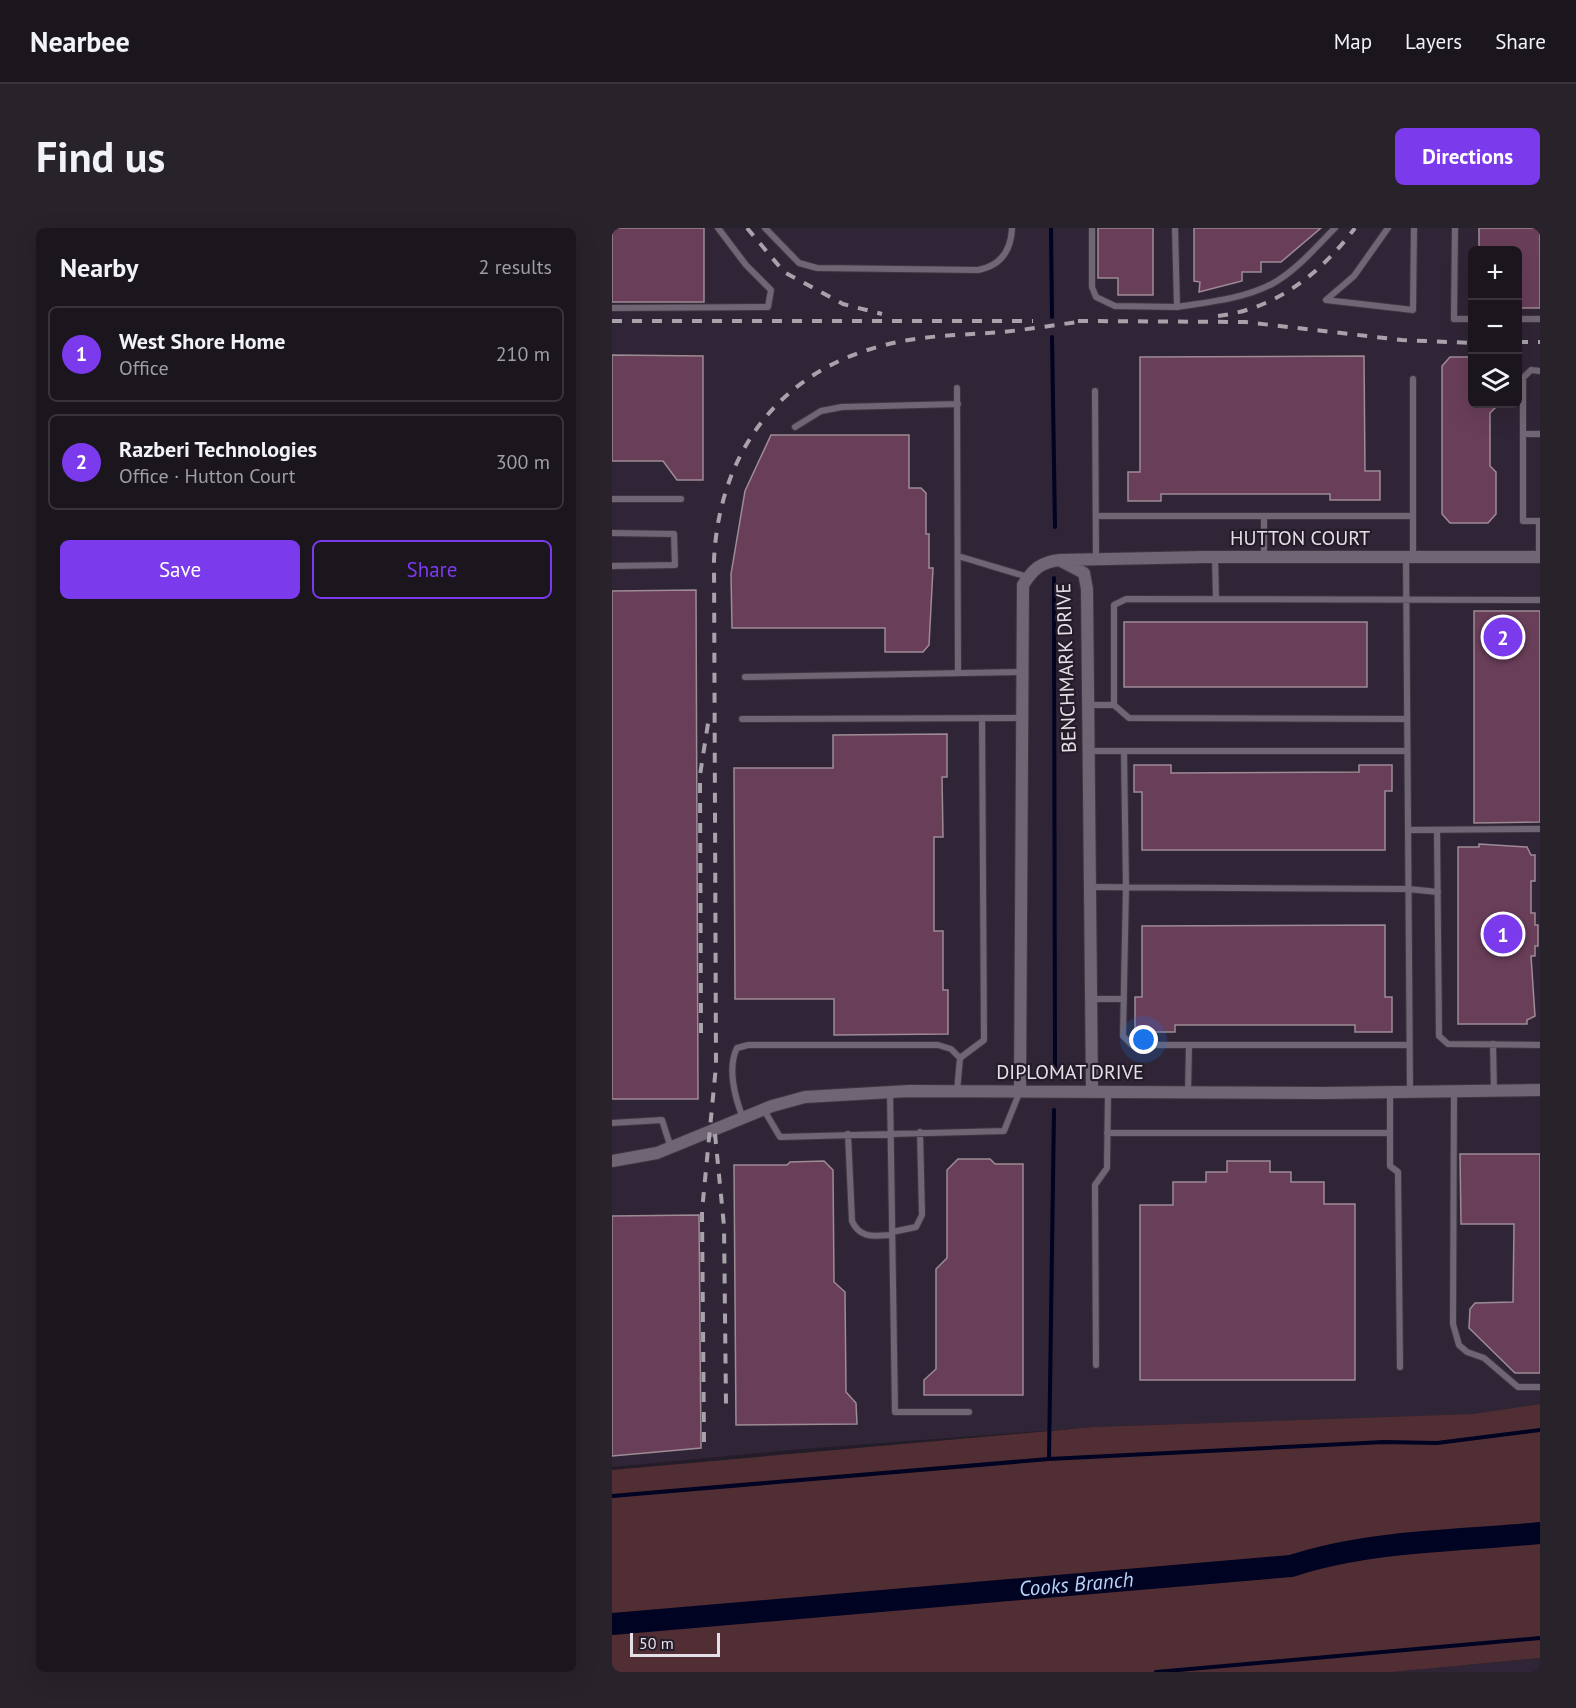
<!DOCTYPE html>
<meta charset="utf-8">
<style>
:root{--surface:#1b151e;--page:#28222b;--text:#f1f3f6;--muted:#a09fa4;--line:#39343c;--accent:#7c3aed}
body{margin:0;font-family:"PT Sans",sans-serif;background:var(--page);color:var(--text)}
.controls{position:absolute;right:18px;top:18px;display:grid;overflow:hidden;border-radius:9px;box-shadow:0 6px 24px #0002}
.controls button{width:54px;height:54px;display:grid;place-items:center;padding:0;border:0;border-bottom:2px solid var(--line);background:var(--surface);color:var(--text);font:30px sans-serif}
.scale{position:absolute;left:18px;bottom:15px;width:90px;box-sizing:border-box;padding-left:6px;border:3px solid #e5e0e8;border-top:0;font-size:16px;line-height:21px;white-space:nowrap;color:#e5e0e8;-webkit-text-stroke:4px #241c28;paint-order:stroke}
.you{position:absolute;left:532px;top:812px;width:21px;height:21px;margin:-15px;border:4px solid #fff;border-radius:50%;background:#1a73e8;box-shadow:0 0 0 9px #1a73e833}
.badge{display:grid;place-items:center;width:39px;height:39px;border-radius:50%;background:var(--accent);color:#fff;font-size:20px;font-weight:700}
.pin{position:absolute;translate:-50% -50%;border:3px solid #fff;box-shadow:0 2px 6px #0006}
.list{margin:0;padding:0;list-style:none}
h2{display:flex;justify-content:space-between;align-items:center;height:78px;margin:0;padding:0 24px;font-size:26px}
h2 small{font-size:20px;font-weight:400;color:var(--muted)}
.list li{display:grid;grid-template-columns:39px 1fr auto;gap:18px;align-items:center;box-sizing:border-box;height:96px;margin:0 12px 12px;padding:0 12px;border:2px solid var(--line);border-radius:9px}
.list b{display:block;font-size:22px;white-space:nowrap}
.list p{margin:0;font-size:20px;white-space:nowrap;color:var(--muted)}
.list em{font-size:20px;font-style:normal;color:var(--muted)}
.actions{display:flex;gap:12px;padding:18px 24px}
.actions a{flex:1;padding:14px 0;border:2px solid var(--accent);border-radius:9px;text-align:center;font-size:21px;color:var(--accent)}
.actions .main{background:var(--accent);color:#fff}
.icon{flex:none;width:33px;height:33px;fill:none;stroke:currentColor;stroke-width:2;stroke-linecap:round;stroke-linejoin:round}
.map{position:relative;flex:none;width:928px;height:1444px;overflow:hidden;border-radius:9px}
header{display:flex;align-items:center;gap:36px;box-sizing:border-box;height:84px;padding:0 30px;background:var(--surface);border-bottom:2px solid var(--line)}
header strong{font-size:28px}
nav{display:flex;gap:33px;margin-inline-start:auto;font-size:21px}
.intro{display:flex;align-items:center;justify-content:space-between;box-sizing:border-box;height:144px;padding:0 36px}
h1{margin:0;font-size:42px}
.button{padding:15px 27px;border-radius:9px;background:var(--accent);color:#fff;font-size:21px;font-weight:700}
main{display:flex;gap:36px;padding:0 36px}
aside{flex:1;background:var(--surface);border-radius:9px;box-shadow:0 6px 24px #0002}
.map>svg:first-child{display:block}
.built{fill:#302536;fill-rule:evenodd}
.green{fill:#512e33}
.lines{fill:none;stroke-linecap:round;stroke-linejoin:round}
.stream{stroke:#000321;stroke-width:4}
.river{stroke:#000321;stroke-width:22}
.building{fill:#693e59;stroke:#9d8b95;stroke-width:1.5}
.lane-casing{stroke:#3d3640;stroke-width:8}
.street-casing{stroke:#3d3640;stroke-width:14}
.lane{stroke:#6f6574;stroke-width:6}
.street{stroke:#6f6574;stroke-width:12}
.rail{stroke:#a8a2ab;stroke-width:4;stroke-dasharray:10 10;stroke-linecap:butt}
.labels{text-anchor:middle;stroke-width:4.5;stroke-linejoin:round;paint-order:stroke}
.street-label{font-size:20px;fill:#e5e0e8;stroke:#241c28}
.water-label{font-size:21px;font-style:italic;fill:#b8d3f9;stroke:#241c28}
</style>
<header>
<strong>Nearbee</strong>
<nav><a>Map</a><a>Layers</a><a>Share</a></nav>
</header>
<div class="intro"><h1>Find us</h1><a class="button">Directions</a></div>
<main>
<aside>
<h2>Nearby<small>2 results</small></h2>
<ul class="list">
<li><span class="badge">1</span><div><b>West Shore Home</b><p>Office</p></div><em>210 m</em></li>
<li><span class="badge">2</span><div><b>Razberi Technologies</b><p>Office · Hutton Court</p></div><em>300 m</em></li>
</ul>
<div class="actions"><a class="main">Save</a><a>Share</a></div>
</aside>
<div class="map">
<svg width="928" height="1444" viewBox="0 0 928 1444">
<rect width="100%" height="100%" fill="#241c28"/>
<path class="built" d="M0,0H928V1176L862,1186L482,1199L178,1222L0,1239ZM861,22H906V176H861Z
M928,1430V1444H780Z"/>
<path class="green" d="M928,1176V1430L780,1444H0V1242L482,1199L861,1186Z"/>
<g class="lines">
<path class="stream" d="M439,0L440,89
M440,109L443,299
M442,350L443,844
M437,1231L442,882
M0,1268L437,1231L772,1214L825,1215L928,1202
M544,1444L928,1410"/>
<path class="river" id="s1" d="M0,1396L679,1338C758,1312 846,1313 928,1305"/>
</g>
<path class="building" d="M0,0H92V74H0Z
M486,0H541V67H506V50H486Z
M582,0H709L669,34H649V44H630V53L587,64L588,54L582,53Z
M867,0H928V80H906V22H867Z
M0,127L91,128V252H65L51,233H0Z
M752,128L753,243H768V272H718V266H549V273H516V244H528V129Z
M838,129H861V176H887L878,185V238L884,244V286L876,295H838L830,286V138Z
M159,207H297V260H309L314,265V306H317V340H321L317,417L311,424H273V400H120L119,346L133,263Z
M84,362L86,871H0V363Z
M862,383H928V594L862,595Z
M512,394H755V459H512Z
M335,506V549H330L331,609H322V703H331V762H336V806L222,807V771H123L122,540H221V507Z
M522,537H559V545L747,544V537H780V563H773V622H530V564H522Z
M867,616L915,619L919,627H923V653H919V685H923V697H926V718H923V728H919L923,788L915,792V796H846V619H867Z
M773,697V769H780V804H743V797H563V804H523V769H530V698Z
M848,926H928V1145H903L857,1100L858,1081L863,1075L901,1074L902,996H849Z
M346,931H378L383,936H411V1167H312V1152L324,1141V1041L335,1030V942Z
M212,933L221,942L222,1054L233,1064L234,1164L244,1175L245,1196L124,1197L122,937H175L178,934Z
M615,933H658V944H679V954H712V976H743V1152H528V977H561V954H594V944H615Z
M87,987L89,1220L0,1228V988Z"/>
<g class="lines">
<defs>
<path id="lane" d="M153,0L187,35L205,40L366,42C388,38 399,23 400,0
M480,0V59L484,69L503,78L565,79L563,0
M776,0L742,48L714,72L801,82L802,0
M843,0L842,91H861
M565,79C597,74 631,71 660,56C684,43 704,19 723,0
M0,80L156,79L159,62L134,37L106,0
M906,91H928
M345,160L346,445
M483,163L484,331
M183,199L209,183L230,179L346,176
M911,206V150L919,142L928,143
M0,271H69
M484,288H801V329
M652,288V329
M801,288V151
M0,305L62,306L63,337L0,338
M346,328L416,349
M603,329L604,371
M794,329L798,864
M927,329V293H911V206H928
M133,449L411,444
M477,477H502
M130,491L410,490
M795,491L517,490L502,477V377L514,371L928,372
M477,523H795
M512,523L514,659L511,808L520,817H797
M796,602L928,601
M825,602L827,808L836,816L928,817
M478,659L796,661L826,664
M479,771H512
M881,816L882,863
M345,863L348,830L372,812L370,490
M278,864L283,1184H357
M576,864L577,817
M842,864L841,1096L847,1117L855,1124L872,1130L906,1159H928
M152,882L168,909L392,903L408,863
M131,890C123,870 115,840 125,820L136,817H326L339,821L348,830
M0,895L50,892L59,920
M495,905H778V938L786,944L788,1139
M778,905V864
M236,906L240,993C248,1011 262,1008 280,1007
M280,1004L304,999L310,987L308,904
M484,1137L483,957L495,940L496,864"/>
<path id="street" d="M449,333L472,345L475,361L480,863
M408,863L411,357C421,341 429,334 448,332L592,329H928
M0,933L45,925L160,878L193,869L297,863L712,865L928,862"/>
</defs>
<use href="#lane" class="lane-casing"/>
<use href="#street" class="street-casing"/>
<use href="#lane" class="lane"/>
<use href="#street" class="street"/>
<path class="rail" d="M135,0L172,44L231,76L270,86
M606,88C664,81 709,45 743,0
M0,93H421
M466,93L633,94L790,112L861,115
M906,114H928
M89,805L88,547L97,489
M103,906L112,998L114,1177
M92,1214L90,983L104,838L102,332C107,225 167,143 273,117C311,107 352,107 391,104C418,101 445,97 472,93"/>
</g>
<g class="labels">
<g class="street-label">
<text x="688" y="317">HUTTON COURT</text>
<text transform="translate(454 440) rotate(-92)" y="7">BENCHMARK DRIVE</text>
<text x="458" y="851">DIPLOMAT DRIVE</text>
</g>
<g class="water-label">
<text dy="7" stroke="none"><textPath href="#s1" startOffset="466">Cooks Branch</textPath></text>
</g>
</g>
</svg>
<div class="controls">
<button>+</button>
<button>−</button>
<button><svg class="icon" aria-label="layers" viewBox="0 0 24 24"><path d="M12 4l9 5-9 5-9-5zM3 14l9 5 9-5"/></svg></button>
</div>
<div class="scale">50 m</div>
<div class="you"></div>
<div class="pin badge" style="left:891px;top:706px">1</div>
<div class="pin badge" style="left:891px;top:409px">2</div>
</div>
</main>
